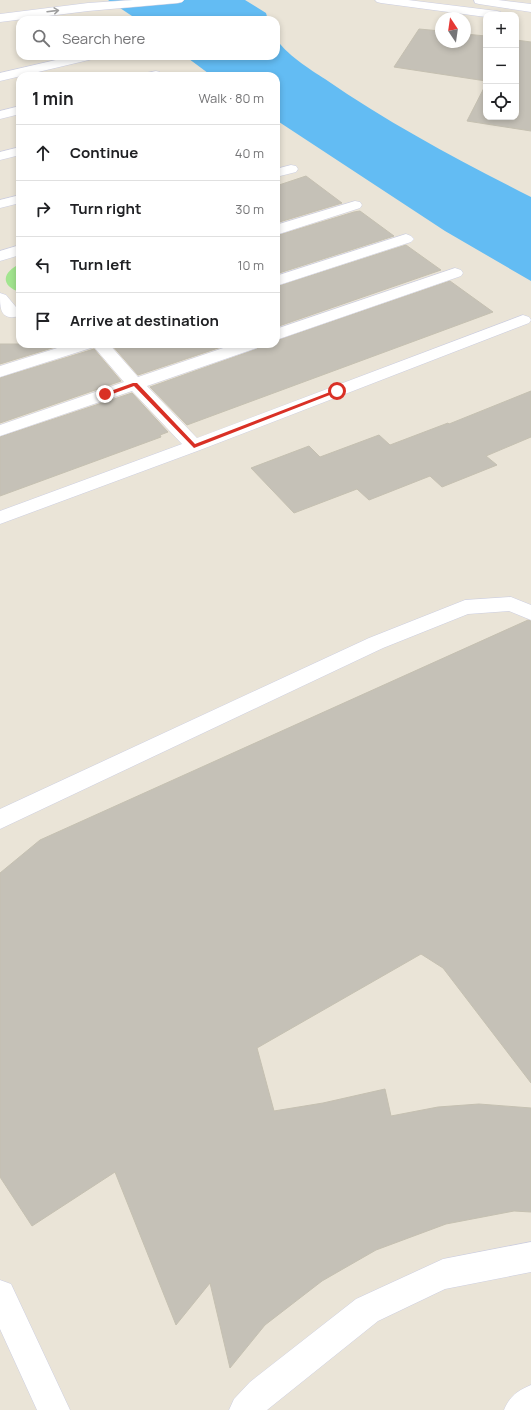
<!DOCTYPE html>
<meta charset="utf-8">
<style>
:root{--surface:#fff;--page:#f2f2f2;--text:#202124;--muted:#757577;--line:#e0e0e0}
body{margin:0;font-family:Manrope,sans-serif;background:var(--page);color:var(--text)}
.controls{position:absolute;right:12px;top:12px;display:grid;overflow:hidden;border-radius:8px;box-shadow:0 2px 6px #0003}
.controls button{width:36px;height:36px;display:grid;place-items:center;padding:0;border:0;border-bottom:1px solid var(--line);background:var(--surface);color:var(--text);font:20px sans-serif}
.compass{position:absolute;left:435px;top:12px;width:36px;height:36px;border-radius:50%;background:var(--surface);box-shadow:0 2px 6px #0003;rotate:347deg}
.stop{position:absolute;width:12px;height:12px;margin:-9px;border:3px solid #d93025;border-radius:50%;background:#fff}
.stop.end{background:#d93025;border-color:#fff;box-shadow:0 1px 4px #0008}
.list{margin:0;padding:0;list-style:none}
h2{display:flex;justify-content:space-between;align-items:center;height:52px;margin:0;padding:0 16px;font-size:17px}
h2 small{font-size:13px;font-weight:400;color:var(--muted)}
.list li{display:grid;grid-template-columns:26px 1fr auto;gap:12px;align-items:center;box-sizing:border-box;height:56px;padding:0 16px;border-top:1px solid var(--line)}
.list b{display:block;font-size:15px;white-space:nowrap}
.list em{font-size:13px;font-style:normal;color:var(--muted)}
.icon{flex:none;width:22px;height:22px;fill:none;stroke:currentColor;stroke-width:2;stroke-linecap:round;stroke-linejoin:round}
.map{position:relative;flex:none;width:531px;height:1410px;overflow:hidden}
.search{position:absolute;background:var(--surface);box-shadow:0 2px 6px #0003;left:16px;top:16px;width:264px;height:44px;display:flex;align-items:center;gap:10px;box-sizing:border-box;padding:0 14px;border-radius:12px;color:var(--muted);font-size:15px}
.panel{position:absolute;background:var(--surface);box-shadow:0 2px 6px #0003;left:16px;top:72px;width:264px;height:276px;border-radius:12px}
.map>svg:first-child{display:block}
.green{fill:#a2e58f}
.water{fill:#63bcf3}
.building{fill:#c5c1b7;stroke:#c5c0b1}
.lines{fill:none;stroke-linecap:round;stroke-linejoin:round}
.street-casing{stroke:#cccee1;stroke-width:1}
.secondary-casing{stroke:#cccee1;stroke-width:1}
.street{fill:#fff;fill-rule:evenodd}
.secondary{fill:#fff;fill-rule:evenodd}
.oneway{stroke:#9e9e9e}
.route{fill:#d93025}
</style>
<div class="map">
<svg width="531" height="1410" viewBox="0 0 531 1410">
<rect width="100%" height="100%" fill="#eae4d7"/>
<path class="green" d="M20,264V292C0,286 2,272 20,264Z"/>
<path class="water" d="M108,0H245L266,13L268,20H138Z
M276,38C284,53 311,70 325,79C390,124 460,161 531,197V281L445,231L276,120V76H212L185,56H276Z"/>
<path class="building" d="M419,29L441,31V42H465V34L486,36V81L394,67Z
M516,40L531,42V131L467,121L486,84V117H516Z
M306,176L342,203L276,223V186Z
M360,211L394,236L276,274V236L354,212Z
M406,245L441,270L276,327V287Z
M450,281L493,312L187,425L150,387L257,349L260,344H276V341Z
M0,344H65L0,364Z
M111,344H230L138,375Z
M94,349L121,381L0,423V378Z
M531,391V437L486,456L497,465L442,487L430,476L369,500L357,489L294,513L251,468L309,446L320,457L379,435L390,445L448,423L449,424Z
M132,393L168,432L160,435L161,437L0,496V437Z
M528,620L531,621V1083L443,968L421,954L257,1048L274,1111L323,1103L385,1089L391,1116L438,1107L479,1104L531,1108V1212L514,1211L446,1224L376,1250L322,1281L265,1325L230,1368L210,1283L176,1325L115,1172L32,1226L0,1177V873L40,840Z"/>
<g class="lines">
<defs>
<path id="street" d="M73,56H95L93,59L0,81V73Z
M156,71L160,72L162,76H146L147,73Z
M20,106V114L0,119V111Z
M20,147V155L0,160V152Z
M291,165L296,166L298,169L296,172L276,177V169Z
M20,195V203L0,208V200Z
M355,201L360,202L362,205L360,208L276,235V225Z
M406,234L411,236L414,239L411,242L276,286V276Z
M20,245V255L0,261V251Z
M455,268L461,270L463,273L461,276L276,340V329Z
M0,293L6,295L16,307L20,306V316C0,321 0,309 0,293Z
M523,315L529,317L531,320L529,323L200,450L0,524V511L182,444L132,391L0,436V425L124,382L94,347L0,377V366L70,344H109L138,377L235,344H259L257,348L147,386L197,438Z
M511,597L531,605V620L509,611L468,614L383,648L0,829V809L369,638L465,600Z
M531,1242V1272L445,1289L378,1321L267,1410H229L234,1399L250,1382L356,1299L443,1259Z
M0,1280L11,1284L70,1410H37L0,1329Z
M531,1385V1410H504C510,1396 517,1391 531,1385Z"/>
<path id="secondary" d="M133,0H184L182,2L178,3L88,11L0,22V14L88,3Z
M375,0H408L497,11L501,12L503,15H486V17L381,3L377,2Z
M474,0H498L531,4V12L479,4L475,3Z"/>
</defs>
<use href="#street" class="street-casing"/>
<use href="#secondary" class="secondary-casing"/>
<use href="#street" class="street"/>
<use href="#secondary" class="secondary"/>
</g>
<defs><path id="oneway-shaft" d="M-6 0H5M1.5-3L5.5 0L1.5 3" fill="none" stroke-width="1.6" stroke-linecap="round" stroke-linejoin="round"/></defs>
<use class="oneway" href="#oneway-shaft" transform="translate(53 11) rotate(-7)"/>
<path class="route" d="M133,383H137L195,444L335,390L340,391L194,448L134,386L107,396L102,394Z"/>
</svg>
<div class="controls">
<button>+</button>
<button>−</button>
<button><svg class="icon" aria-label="locate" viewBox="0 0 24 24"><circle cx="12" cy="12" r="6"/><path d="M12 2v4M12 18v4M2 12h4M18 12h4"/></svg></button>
</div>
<svg class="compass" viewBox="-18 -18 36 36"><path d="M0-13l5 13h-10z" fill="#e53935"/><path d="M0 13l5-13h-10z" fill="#757577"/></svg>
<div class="stop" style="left:337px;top:391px"></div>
<div class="stop end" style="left:105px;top:394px"></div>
<div class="search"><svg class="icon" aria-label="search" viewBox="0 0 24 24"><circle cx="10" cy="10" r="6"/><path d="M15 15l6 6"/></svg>Search here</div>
<section class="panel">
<h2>1 min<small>Walk · 80 m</small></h2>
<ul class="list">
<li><svg class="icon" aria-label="ahead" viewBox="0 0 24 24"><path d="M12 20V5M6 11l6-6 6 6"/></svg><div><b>Continue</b></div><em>40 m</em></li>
<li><svg class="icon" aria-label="right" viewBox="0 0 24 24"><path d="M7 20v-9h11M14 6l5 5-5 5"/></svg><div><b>Turn right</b></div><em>30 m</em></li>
<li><svg class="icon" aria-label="left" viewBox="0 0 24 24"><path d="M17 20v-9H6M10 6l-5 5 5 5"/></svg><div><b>Turn left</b></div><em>10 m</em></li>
<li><svg class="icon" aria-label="arrive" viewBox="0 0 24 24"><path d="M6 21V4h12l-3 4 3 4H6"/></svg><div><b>Arrive at destination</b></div></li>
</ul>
</section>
</div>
